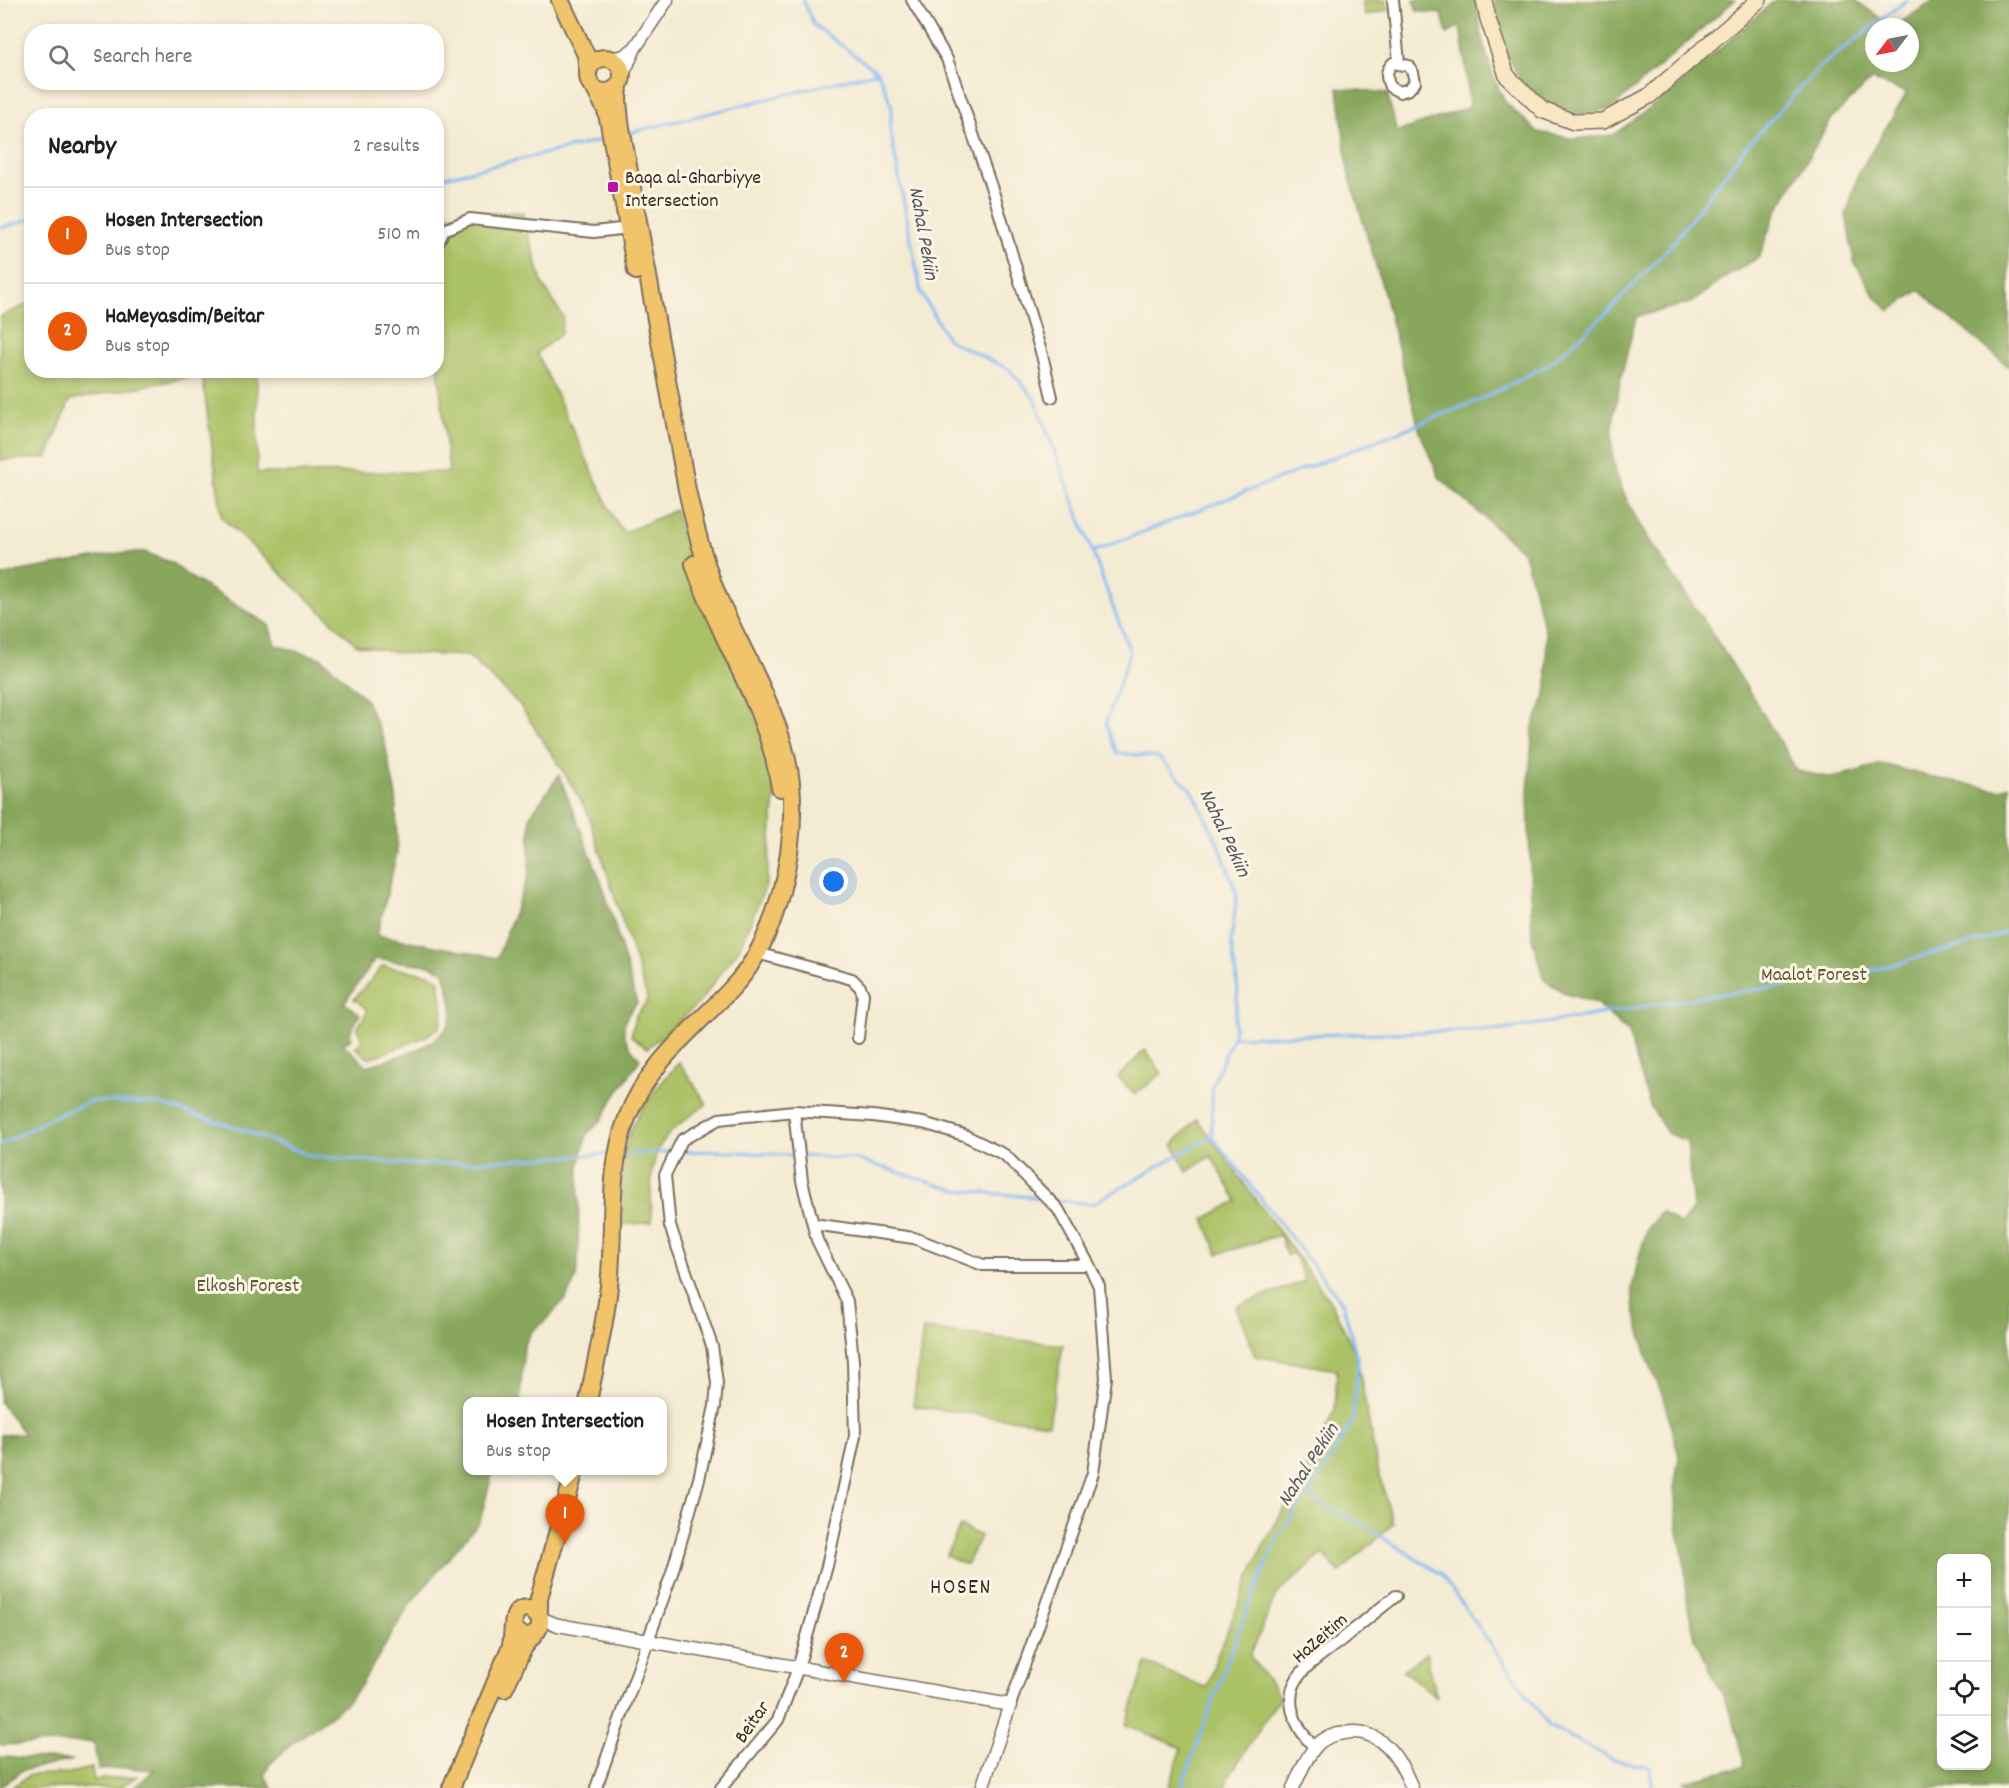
<!DOCTYPE html>
<meta charset="utf-8">
<style>
:root{--surface:#fff;--page:#f6f6f6;--text:#202124;--muted:#757577;--line:#e0e0e0;--accent:#ea580c}
body{margin:0;font-family:Dekko,sans-serif;background:var(--page);color:var(--text)}
.controls{position:absolute;right:18px;bottom:18px;display:grid;overflow:hidden;border-radius:12px;box-shadow:0 3px 9px #0003}
.controls button{width:54px;height:54px;display:grid;place-items:center;padding:0;border:0;border-bottom:2px solid var(--line);background:var(--surface);color:var(--text);font:30px sans-serif}
.compass{position:absolute;left:1865px;top:18px;width:54px;height:54px;border-radius:50%;background:var(--surface);box-shadow:0 3px 9px #0003;rotate:238deg}
.you{position:absolute;left:834px;top:882px;width:21px;height:21px;margin:-15px;border:4px solid #fff;border-radius:50%;background:#1a73e8;box-shadow:0 0 0 9px #1a73e833}
.badge{display:grid;place-items:center;width:39px;height:39px;border-radius:50%;background:var(--accent);color:#fff;font-size:20px;font-weight:700}
.pin{position:absolute;translate:-50% -50px;filter:drop-shadow(0 2px 3px #0008)}
.pin::after{content:'';position:absolute;top:32px;width:21px;height:18px;background:inherit;clip-path:polygon(0 0,100% 0,50% 100%)}
.popup{position:absolute;left:463px;top:1397px;width:204px;height:78px;box-sizing:border-box;display:grid;place-content:center;border-radius:12px;background:var(--surface);filter:drop-shadow(0 2px 4px #0005);font-size:20px;white-space:nowrap;color:var(--muted)}
.popup b{font-size:22px;color:var(--text)}
.popup::after{content:'';position:absolute;left:50%;top:100%;margin-left:-12px;border:12px solid transparent;border-top-color:var(--surface)}
.list{margin:0;padding:0;list-style:none}
h2{display:flex;justify-content:space-between;align-items:center;height:78px;margin:0;padding:0 24px;font-size:26px}
h2 small{font-size:20px;font-weight:400;color:var(--muted)}
.list li{display:grid;grid-template-columns:39px 1fr auto;gap:18px;align-items:center;box-sizing:border-box;height:96px;padding:0 24px;border-top:2px solid var(--line)}
.list b{display:block;font-size:22px;white-space:nowrap}
.list p{margin:0;font-size:20px;white-space:nowrap;color:var(--muted)}
.list em{font-size:20px;font-style:normal;color:var(--muted)}
.icon{flex:none;width:33px;height:33px;fill:none;stroke:currentColor;stroke-width:2;stroke-linecap:round;stroke-linejoin:round}
.map{position:relative;flex:none;width:2009px;height:1788px;overflow:hidden}
.search{position:absolute;background:var(--surface);box-shadow:0 3px 9px #0003;left:24px;top:24px;width:420px;height:66px;display:flex;align-items:center;gap:15px;box-sizing:border-box;padding:0 21px;border-radius:24px;color:var(--muted);font-size:22px}
.panel{position:absolute;background:var(--surface);box-shadow:0 3px 9px #0003;left:24px;top:108px;width:420px;height:270px;border-radius:24px}
.map>svg:first-child{display:block}
.green{fill:#abc166;stroke:#737642;stroke-width:1.5}
.forest{fill:#88a75b;stroke:#62683c;stroke-width:1.5;fill-rule:evenodd}
.lines{fill:none;stroke-linecap:round;stroke-linejoin:round}
.stream{stroke:#84b9f3;stroke-width:3}
.minor-casing{stroke:#7c6e5d;stroke-width:14}
.tertiary-casing{stroke:#7c6e5d;stroke-width:15}
.secondary-casing{stroke:#7c6e5d;stroke-width:18}
.primary-casing{stroke:#7c6e5d;stroke-width:20}
.minor{stroke:#fff;stroke-width:10}
.tertiary{stroke:#fff;stroke-width:12}
.secondary{stroke:#f9e7c3;stroke-width:15}
.primary{stroke:#f1c36a;stroke-width:16}
.poi-dot{fill:#b5179e;stroke:#fcf5e5;stroke-width:2}
.labels{text-anchor:middle;stroke-width:6;stroke-linejoin:round;paint-order:stroke}
.poi-label{font-size:20px;fill:#3b2a1e;stroke:#fcf5e5;text-anchor:start}
.park-label{font-size:20px;fill:#5d5734;stroke:#fcf5e5}
.street-label{font-size:20px;fill:#3b2a1e;stroke:#fcf5e5}
.water-label{font-size:21px;font-style:italic;fill:#51555e;stroke:#fcf5e5}
.quarter-label{font-size:22px;letter-spacing:1.5px;fill:#3b2a1e;stroke:#fcf5e5}
</style>
<div class="map">
<svg width="2009" height="1788" viewBox="0 0 2009 1788">
<rect width="100%" height="100%" fill="#fcf5e5"/>
<filter id="ink" filterUnits="userSpaceOnUse"><feTurbulence type="fractalNoise" baseFrequency=".0167" numOctaves="2"/><feDisplacementMap in="SourceGraphic" scale="12" xChannelSelector="R" yChannelSelector="G"/><feConvolveMatrix kernelMatrix="1 2 1 2 8 2 1 2 1" color-interpolation-filters="sRGB"/></filter>
<filter id="wash" filterUnits="userSpaceOnUse"><feTurbulence type="fractalNoise" baseFrequency=".008" numOctaves="4" result="noise"/><feDisplacementMap in="SourceGraphic" scale="24" xChannelSelector="R" yChannelSelector="G"/><feGaussianBlur stdDeviation="1.35" result="paint"/><feColorMatrix in="noise" values="0 0 0 0 0 0 0 0 0 0 0 0 0 0 0 0 0 1.4 0 .05"/><feComposite in="paint" operator="in"/></filter>
<g filter="url(#wash)">
<rect width="100%" height="100%" fill="#f4ebd3"/>
<path class="green" d="M1362,0H1386L1389,10L1365,16Z
M523,212L542,283L563,317L561,334L537,353L614,518L624,533L675,510L688,562L768,747L775,798L766,885L739,949L699,1003L648,1048L631,1036L636,1015L648,1000L587,811L563,771L519,704L468,656L399,653L357,645L222,518L202,375L70,400L47,458L0,460V317L31,302L32,370L257,371V473L449,472L436,347L437,227L443,215Z
M383,966L428,974L439,979L443,1013L439,1028L425,1037L369,1059L355,1047L363,1041L357,1029L368,1010L354,999Z
M1145,1050L1162,1073L1135,1095L1118,1077Z
M679,1062L707,1104C692,1114 667,1132 659,1148C649,1167 651,1200 652,1222L623,1225C623,1198 620,1169 627,1142C635,1111 659,1086 679,1062Z
M1197,1119L1332,1304L1357,1357L1377,1466L1393,1524L1339,1573L1323,1554L1276,1595L1250,1656L1280,1697L1233,1770L1224,1788H1168L1182,1748L1126,1725L1146,1663L1207,1688L1217,1655L1261,1550L1309,1463L1335,1410L1337,1370L1255,1356L1236,1306L1305,1281L1294,1254L1286,1255L1280,1235L1218,1254L1204,1219L1237,1201L1211,1156L1187,1172L1173,1144Z
M923,1329L1063,1345L1049,1424L913,1406Z
M960,1526L980,1536L966,1565L946,1556Z
M1426,1653L1437,1697L1403,1670Z
M92,1768L94,1780L138,1776L118,1788H10L30,1775L69,1773Z"/>
<path class="forest" d="M1414,0H1476L1483,42L1494,79L1505,102L1538,132L1575,139L1613,135L1671,92L1775,0H1855L1893,27H1874V63H1910V27H1894L1934,0H2009V367L1940,309L1920,290L1890,311L1876,297L1854,262L1846,215L1859,172L1907,93L1872,79L1832,118L1775,214L1759,257L1720,281L1693,302L1636,317C1627,356 1605,428 1614,465C1626,514 1672,573 1700,615C1734,666 1766,718 1797,771L1832,778L1882,764L1947,781L2000,790L2009,785V1788H1696L1684,1781L1745,1766L1732,1715L1695,1638L1688,1607L1684,1560L1678,1532L1674,1489L1679,1456L1663,1397L1648,1360L1634,1310L1632,1289L1639,1256L1648,1227L1661,1212L1681,1225L1693,1209L1687,1141L1668,1134L1650,1106L1628,1032L1596,1003L1567,994L1544,980L1532,938L1528,792L1533,726L1547,690L1546,635L1524,553L1439,477L1420,432L1382,286L1348,171L1338,88L1387,93L1397,132L1469,107L1466,69L1460,26L1447,34L1442,14L1417,11ZM1942,1558H1986V1766H1942Z
M1494,0H1735L1613,107L1586,115L1551,106L1520,80L1504,48Z
M144,552L172,563L188,576L269,625L275,645L321,658L338,673L365,699L384,740L396,796L397,853L377,935L497,958L529,874L530,816L559,775L604,889L637,1003C616,1025 622,1039 640,1059L612,1101L601,1121L587,1134L579,1166L578,1267L575,1281L566,1298L544,1322L532,1331L524,1346L520,1401L468,1402V1470L493,1471L480,1521L410,1604L361,1685L349,1700L334,1713L293,1743L269,1765L265,1775L272,1788H134L154,1770L127,1768L98,1770L94,1742L0,1745V1435L24,1434L0,1402V577L15,572L121,553ZM375,959L430,965L444,972C447,984 453,1000 452,1013C449,1046 394,1057 367,1066L343,1044L352,1039L350,1033L360,1014L344,1003Z
M0,1757L73,1760L21,1771L0,1788Z"/>
<g class="lines">
<path class="stream" d="M803,0L814,25L878,72L892,106L890,129L921,293L948,340L1009,369L1035,399L1130,652L1106,723L1117,753L1158,757L1192,790L1219,845L1237,894L1231,942L1238,989L1233,1037L1212,1085V1136L1343,1304L1358,1362L1353,1420L1328,1463L1277,1538L1241,1624L1181,1788
M628,133L878,72
M436,179L607,139
M0,228L32,219
M1092,552L1477,401L1548,365L1608,312L1672,244L1745,148L1820,67L1907,0
M1233,1037L1503,1030L1701,997L1843,978L1980,941L2009,931
M0,1145L53,1117L91,1101L160,1104L232,1126L312,1156L418,1165L612,1154
M678,1152L719,1151L855,1159L956,1190L1042,1198
M624,1154L672,1152
M1054,1200L1092,1204L1212,1136
M1306,1495L1366,1527L1441,1574L1549,1726L1612,1759L1649,1767L1653,1788"/>
</g>
</g>
<g filter="url(#ink)">
<g class="lines">
<defs>
<path id="minor" d="M912,0L947,59L995,198L1042,355L1052,397
M1393,0L1399,63
M1393,63L1409,66L1413,73L1415,82L1409,89L1400,92L1390,87C1386,77 1385,71 1393,63Z
M436,247L444,230L470,219L594,232L620,229L632,225
M757,953L852,979L860,987L863,994L858,1038
M813,1224L914,1238L983,1265H1089
M1315,1748C1294,1727 1280,1696 1303,1671C1313,1660 1327,1651 1339,1642C1358,1626 1377,1611 1396,1596
M596,1788L672,1573L699,1479L715,1406L717,1383L712,1346L670,1226L665,1175L682,1140L719,1119L794,1111L873,1116L923,1123L964,1135L1005,1155L1058,1209L1089,1265L1099,1286L1106,1378L1093,1473L1010,1705
M721,1788L778,1720L798,1668L827,1566L855,1436L853,1361L847,1301L817,1240L802,1181L794,1111"/>
<path id="tertiary" d="M610,59L624,56L634,49
M622,76L635,48L667,0
M540,1618L558,1625L1010,1705L982,1788
M1293,1788C1300,1774 1307,1754 1319,1743C1326,1737 1336,1734 1345,1733C1380,1726 1401,1760 1412,1788"/>
<path id="secondary" d="M1484,0L1488,19L1507,76L1542,110L1574,122L1603,121L1649,96L1759,0"/>
<path id="primary" d="M560,0L586,55L588,71
M588 75a17 17 0 1 1 34 0a17 17 0 1 1-34 0Z
M596,91L606,110L609,123L636,271
M694,564C719,640 769,708 780,788
M588,1402C596,1360 607,1317 610,1275C614,1221 608,1169 627,1118C648,1063 694,1029 732,988C778,940 797,848 791,783C784,719 745,657 719,599C704,564 695,527 687,490L620,122L618,100L619,85
M539,1615V1598L575,1470
M504,1689L524,1647L534,1635
M451,1788L510,1648C516,1633 506,1606 531,1608L540,1618C542,1636 524,1642 514,1628"/>
</defs>
<use href="#minor" class="minor-casing"/>
<use href="#tertiary" class="tertiary-casing"/>
<use href="#secondary" class="secondary-casing"/>
<use href="#primary" class="primary-casing"/>
<use href="#minor" class="minor"/>
<use href="#tertiary" class="tertiary"/>
<use href="#secondary" class="secondary"/>
<use href="#primary" class="primary"/>
</g>
</g>
<rect class="poi-dot" x="607" y="181" width="12" height="12" rx="3"/>
<g class="labels">
<g class="poi-label">
<text x="625" y="183">Baqa al-Gharbiyye<tspan x="625" dy="23">Intersection</tspan></text>
</g>
<g class="park-label">
<text x="1814" y="980">Maalot Forest</text>
<text x="248" y="1291">Elkosh Forest</text>
</g>
<g class="street-label">
<text transform="translate(1319 1637) rotate(-41)" y="7">HaZeitim</text>
<text transform="translate(751 1721) rotate(-55)" y="7">Beitar</text>
</g>
<g class="water-label">
<text transform="translate(925 233) rotate(80)" y="7">Nahal Pekiin</text>
<text transform="translate(1226 832) rotate(65)" y="7">Nahal Pekiin</text>
<text transform="translate(1307 1464) rotate(-57)" y="7">Nahal Pekiin</text>
</g>
<g class="quarter-label">
<text x="961" y="1593">HOSEN</text>
</g>
</g>
</svg>
<div class="controls">
<button>+</button>
<button>−</button>
<button><svg class="icon" aria-label="locate" viewBox="0 0 24 24"><circle cx="12" cy="12" r="6"/><path d="M12 2v4M12 18v4M2 12h4M18 12h4"/></svg></button>
<button><svg class="icon" aria-label="layers" viewBox="0 0 24 24"><path d="M12 4l9 5-9 5-9-5zM3 14l9 5 9-5"/></svg></button>
</div>
<svg class="compass" viewBox="-18 -18 36 36"><path d="M0-13l5 13h-10z" fill="#e53935"/><path d="M0 13l5-13h-10z" fill="#757577"/></svg>
<div class="you"></div>
<div class="pin badge" style="left:565px;top:1544px">1</div>
<div class="popup"><b>Hosen Intersection</b>Bus stop</div>
<div class="pin badge" style="left:844px;top:1683px">2</div>
<div class="search"><svg class="icon" aria-label="search" viewBox="0 0 24 24"><circle cx="10" cy="10" r="6"/><path d="M15 15l6 6"/></svg>Search here</div>
<section class="panel">
<h2>Nearby<small>2 results</small></h2>
<ul class="list">
<li><span class="badge">1</span><div><b>Hosen Intersection</b><p>Bus stop</p></div><em>510 m</em></li>
<li><span class="badge">2</span><div><b>HaMeyasdim/Beitar</b><p>Bus stop</p></div><em>570 m</em></li>
</ul>
</section>
</div>
